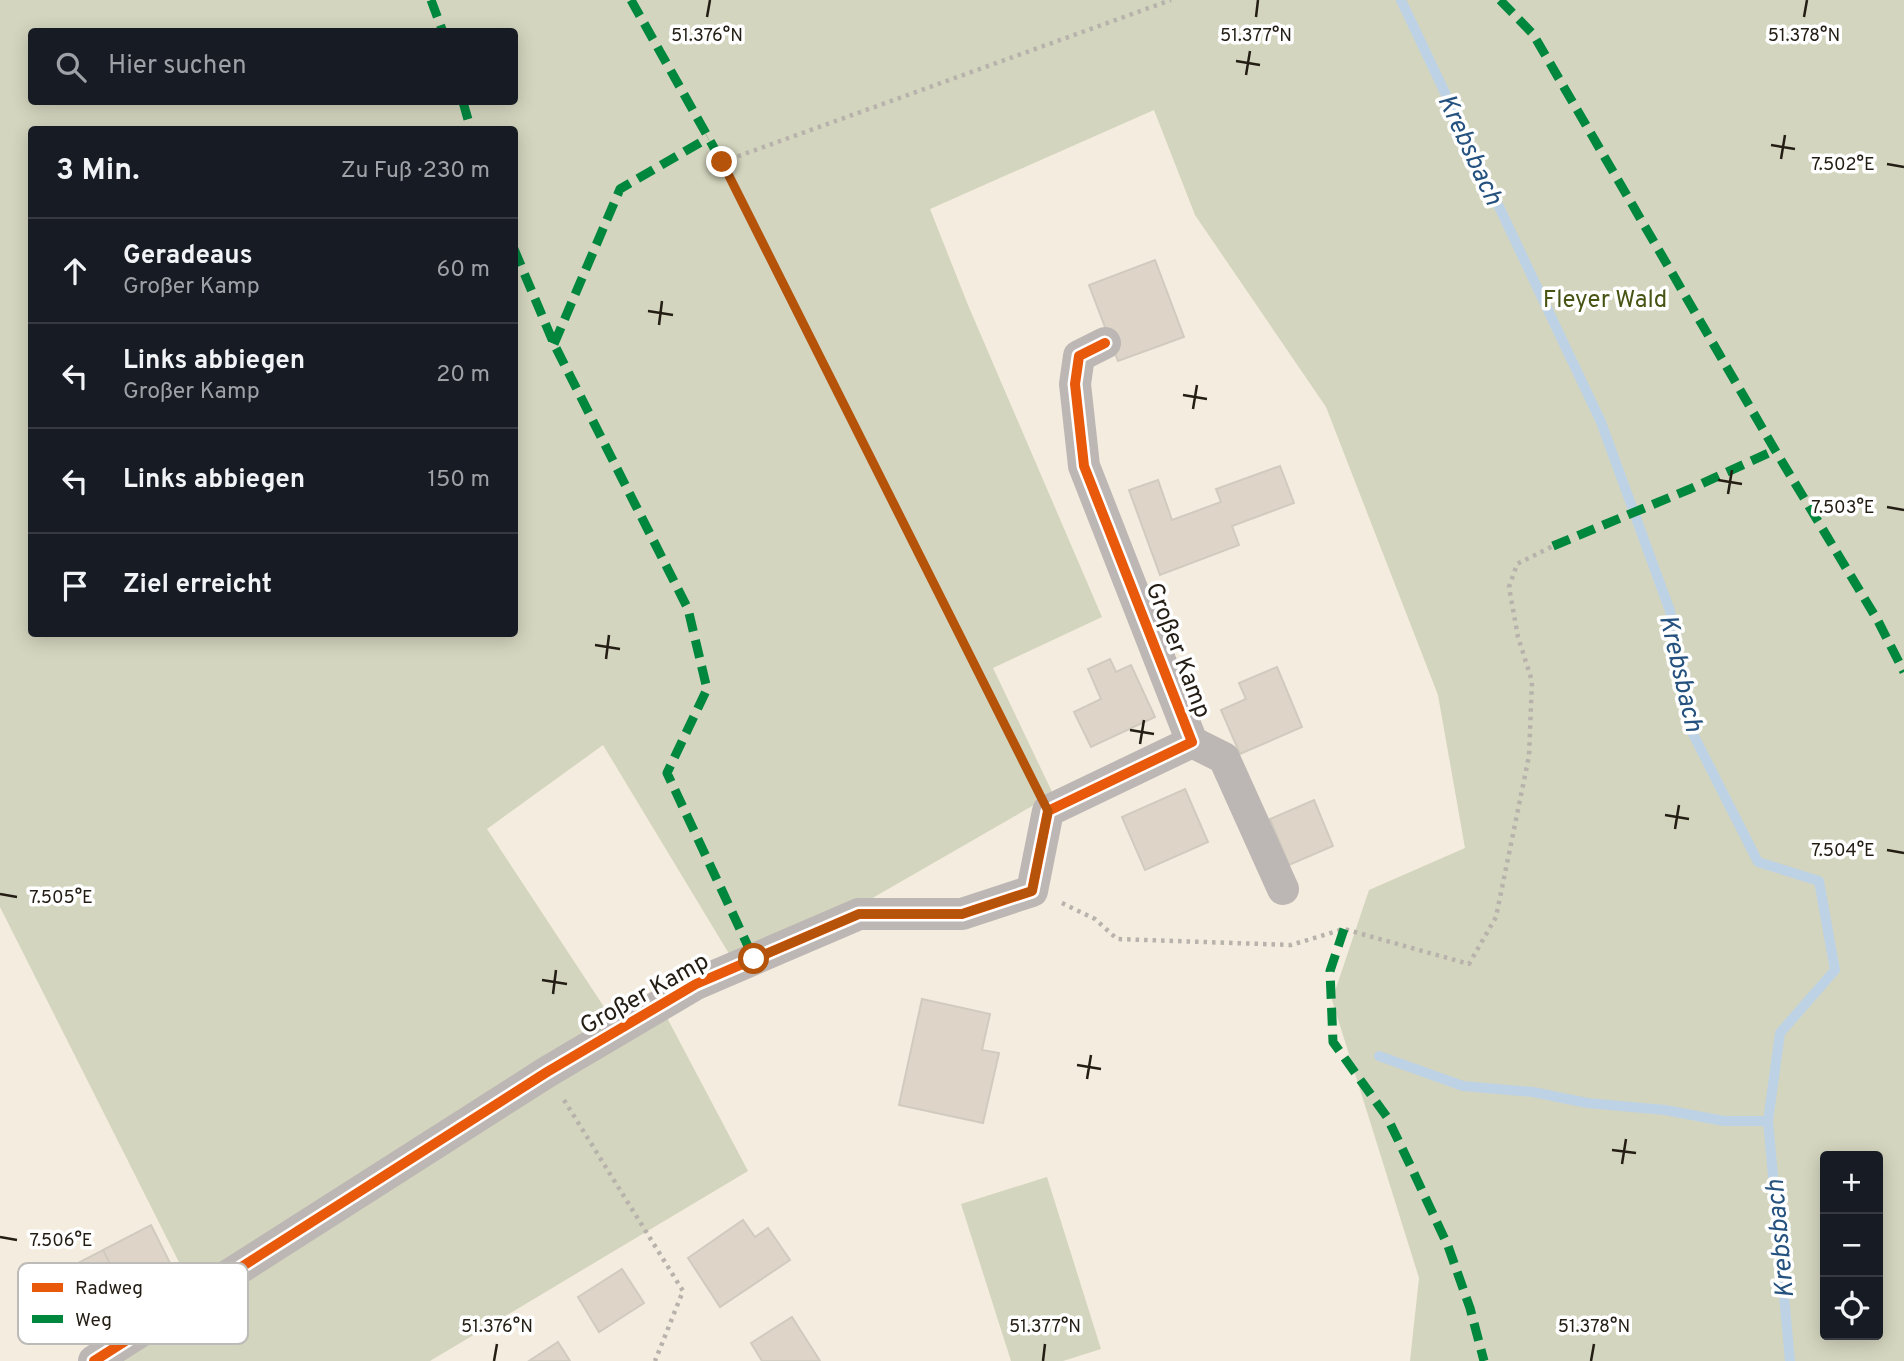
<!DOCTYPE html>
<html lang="de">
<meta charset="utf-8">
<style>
:root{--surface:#171b24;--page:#20242c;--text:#f1f3f6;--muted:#9ea1a6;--line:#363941}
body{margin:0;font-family:Overpass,sans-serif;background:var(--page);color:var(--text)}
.controls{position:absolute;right:21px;bottom:21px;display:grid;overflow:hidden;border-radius:7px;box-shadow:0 4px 18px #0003}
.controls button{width:63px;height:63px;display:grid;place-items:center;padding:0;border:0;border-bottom:2px solid var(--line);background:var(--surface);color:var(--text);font:35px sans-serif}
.stop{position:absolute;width:21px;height:21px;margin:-16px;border:5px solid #b45309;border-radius:50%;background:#fff}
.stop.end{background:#b45309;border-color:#fff;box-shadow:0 2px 7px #0008}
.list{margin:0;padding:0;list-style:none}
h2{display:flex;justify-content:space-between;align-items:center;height:91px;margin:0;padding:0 28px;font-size:30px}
h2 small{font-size:23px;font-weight:400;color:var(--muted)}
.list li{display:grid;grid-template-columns:46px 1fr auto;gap:21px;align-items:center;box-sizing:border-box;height:105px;padding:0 28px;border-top:2px solid var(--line)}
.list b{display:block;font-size:26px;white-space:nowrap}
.list p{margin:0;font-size:23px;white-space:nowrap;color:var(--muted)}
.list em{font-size:23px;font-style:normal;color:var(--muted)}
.icon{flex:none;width:38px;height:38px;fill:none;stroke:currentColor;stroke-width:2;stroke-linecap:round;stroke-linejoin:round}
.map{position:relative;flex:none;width:1904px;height:1361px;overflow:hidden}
.search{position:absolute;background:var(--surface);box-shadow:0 4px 18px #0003;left:28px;top:28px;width:490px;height:77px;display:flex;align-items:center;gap:18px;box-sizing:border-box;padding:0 24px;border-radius:7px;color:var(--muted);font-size:26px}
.panel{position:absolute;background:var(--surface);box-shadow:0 4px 18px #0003;left:28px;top:126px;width:490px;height:511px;border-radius:7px}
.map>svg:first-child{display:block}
.green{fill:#d3d5be;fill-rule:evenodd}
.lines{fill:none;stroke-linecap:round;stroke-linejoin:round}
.stream{stroke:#bed2e6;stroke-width:10}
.building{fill:#ded5c8;stroke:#d1cabf;stroke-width:2}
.path{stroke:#b8b2ac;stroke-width:4.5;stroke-dasharray:3.5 5;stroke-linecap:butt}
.minor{stroke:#bcb7b4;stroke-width:32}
.quiet{stroke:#00873e;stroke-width:9;stroke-dasharray:18 9;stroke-linecap:butt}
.cycleway-casing{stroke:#fff;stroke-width:15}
.cycleway{stroke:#e8590c;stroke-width:10}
.route{stroke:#b45309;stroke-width:9}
.ticks{fill:none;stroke:#231d14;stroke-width:2.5}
.labels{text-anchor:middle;stroke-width:7;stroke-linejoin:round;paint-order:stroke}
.park-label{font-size:24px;fill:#475514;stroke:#fff}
.street-label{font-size:24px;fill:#231d14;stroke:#fff}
.water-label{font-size:26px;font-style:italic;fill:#24517e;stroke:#fff}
.key{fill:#fff;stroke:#bdbbb8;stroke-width:2}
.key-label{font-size:19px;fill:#231d14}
.ticks-label{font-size:18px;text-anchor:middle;fill:#231d14;stroke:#fff;stroke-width:7;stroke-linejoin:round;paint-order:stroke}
</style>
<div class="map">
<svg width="1904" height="1361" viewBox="0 0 1904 1361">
<rect width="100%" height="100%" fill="#f4ecde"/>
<path class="green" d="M0,0H1904V1361H1410L1419,1278L1332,1000L1369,890L1465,848L1438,695L1326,407L1195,215L1154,110L930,209L968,305L1102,617L993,668L1053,794L843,915L734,962L603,745L487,829L612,1019L655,995L748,1171L430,1361H94L196,1296L0,907ZM32,32H514V102H32ZM32,130H514V634H32ZM1825,1156H1878V1335H1825Z
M1047,1177L1101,1349L1063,1361H1011L961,1204Z"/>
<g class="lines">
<path class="stream" d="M1401,0L1601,422L1670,611L1693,734L1758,862L1819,881L1835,970L1780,1033L1768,1121L1790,1361
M1379,1056L1463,1086L1533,1092L1587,1103L1665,1110L1724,1121H1768"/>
</g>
<path class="building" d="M1155,260L1184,337L1118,361L1089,285Z
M1280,466L1294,503L1232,526L1239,545L1160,575L1129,490L1158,480L1172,520L1221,502L1216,489Z
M1110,659L1116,672L1131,665L1155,717L1091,747L1074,712L1101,699L1088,669Z
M1277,667L1302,727L1240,754L1221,710L1246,699L1239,683Z
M1185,789L1208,842L1145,870L1122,817Z
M1314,800L1333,846L1289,865L1270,819Z
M922,999L990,1014L982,1050L999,1053L983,1123L899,1105Z
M743,1220L755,1237L768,1228L790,1260L720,1307L688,1258Z
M151,1225L172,1267L124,1291L103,1250Z
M103,1250L124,1291L77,1316L55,1275Z
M622,1269L644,1303L599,1332L578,1297Z
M792,1317L820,1361H762L751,1343Z
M558,1342L570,1361H529Z"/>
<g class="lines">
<path class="path" d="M1035,785L722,162L1171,0
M1062,903L1095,919L1117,939L1291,945L1344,929L1469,964L1496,917L1529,756L1532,681L1518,637L1509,587L1517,564L1553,546
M564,1100L683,1291L655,1361"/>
<path class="minor" d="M1192,742L1224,758L1283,889
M94,1361L547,1072L696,984L859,914H962L1032,891L1048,811L1192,742L1084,466L1075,384L1079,356L1105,343"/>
<path class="quiet" d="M431,0L443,32
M631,0L722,162
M1500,0L1533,34L1775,450L1878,621L1904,672
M463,102L471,130
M514,249L554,344L688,609L707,689L667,773L754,959
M554,344L620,189L708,138
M1553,546L1690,489L1775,450
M1344,929L1330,971L1333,1042L1387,1117L1412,1169L1448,1246L1470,1308L1484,1361"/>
<defs>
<path id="cycleway" d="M94,1361L547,1072L696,984L859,914H962L1032,891L1048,811L1192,742L1084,466L1075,384L1079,356L1105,343"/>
</defs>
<use href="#cycleway" class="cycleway-casing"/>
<use href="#cycleway" class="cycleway"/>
</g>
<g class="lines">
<path class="route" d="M722,162L1048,811L1032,891L962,914H859L754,959"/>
</g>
<path class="ticks" d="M707,17L710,0M1256,17L1258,0M1804,17L1807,0M1236,61L1260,65M1246,75L1250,51M1771,145L1795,149M1781,159L1785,135M1887,164L1904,167M648,311L673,315M659,325L662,301M1183,395L1207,399M1193,409L1197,385M1718,480L1742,484M1728,494L1732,470M1887,507L1904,510M595,645L620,649M606,659L609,635M1130,730L1154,734M1140,744L1144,720M1665,815L1689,819M1675,829L1679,805M1887,850L1904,853M0,894L17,897M542,980L567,984M553,994L556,970M1077,1065L1101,1069M1087,1079L1091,1055M1612,1150L1636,1153M1622,1164L1626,1139M0,1237L17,1240M494,1361L497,1344M1043,1361L1045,1344M1591,1361L1594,1344"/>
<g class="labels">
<g class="park-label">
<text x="1605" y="307">Fleyer Wald</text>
</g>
<g class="street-label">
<text transform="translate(1179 650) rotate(69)" y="8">Großer Kamp</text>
<text transform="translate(644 993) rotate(-29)" y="8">Großer Kamp</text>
</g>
<g class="water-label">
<text transform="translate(1471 149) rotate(65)" y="9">Krebsbach</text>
<text transform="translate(1682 673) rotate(77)" y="9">Krebsbach</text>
<text transform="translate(1779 1239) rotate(-95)" y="9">Krebsbach</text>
</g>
</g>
<rect x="18" y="1263" width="230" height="81" rx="10" class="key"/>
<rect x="32" y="1283" width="31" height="9" fill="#e8590c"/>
<rect x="32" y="1315" width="31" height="8" fill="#00873e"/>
<g class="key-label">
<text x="75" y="1294">Radweg</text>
<text x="75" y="1326">Weg</text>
</g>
<g class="ticks-label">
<text x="1804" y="41">51.378°N</text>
<text x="707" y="41">51.376°N</text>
<text x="1256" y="41">51.377°N</text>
<text x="1843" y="170">7.502°E</text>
<text x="1843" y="513">7.503°E</text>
<text x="1843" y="856">7.504°E</text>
<text x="61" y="903">7.505°E</text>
<text x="61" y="1246">7.506°E</text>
<text x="497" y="1332">51.376°N</text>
<text x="1045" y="1332">51.377°N</text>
<text x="1594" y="1332">51.378°N</text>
</g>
</svg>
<div class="controls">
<button>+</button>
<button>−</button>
<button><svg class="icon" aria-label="locate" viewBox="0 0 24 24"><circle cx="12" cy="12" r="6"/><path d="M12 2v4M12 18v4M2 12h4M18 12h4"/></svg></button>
</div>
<div class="stop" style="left:754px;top:959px"></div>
<div class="stop end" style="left:722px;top:162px"></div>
<div class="search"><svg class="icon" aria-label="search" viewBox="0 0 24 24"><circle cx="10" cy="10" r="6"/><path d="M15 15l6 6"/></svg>Hier suchen</div>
<section class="panel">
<h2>3 Min.<small>Zu Fuß · 230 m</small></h2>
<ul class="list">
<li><svg class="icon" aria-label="ahead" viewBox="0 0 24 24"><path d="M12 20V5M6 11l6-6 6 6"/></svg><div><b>Geradeaus</b><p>Großer Kamp</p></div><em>60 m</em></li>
<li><svg class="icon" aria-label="left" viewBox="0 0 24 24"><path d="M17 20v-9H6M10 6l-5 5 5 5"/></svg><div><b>Links abbiegen</b><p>Großer Kamp</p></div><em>20 m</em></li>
<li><svg class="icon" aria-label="left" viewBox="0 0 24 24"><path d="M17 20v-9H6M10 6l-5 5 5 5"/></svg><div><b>Links abbiegen</b></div><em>150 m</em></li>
<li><svg class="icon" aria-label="arrive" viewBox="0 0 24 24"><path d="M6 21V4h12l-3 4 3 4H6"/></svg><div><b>Ziel erreicht</b></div></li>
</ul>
</section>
</div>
